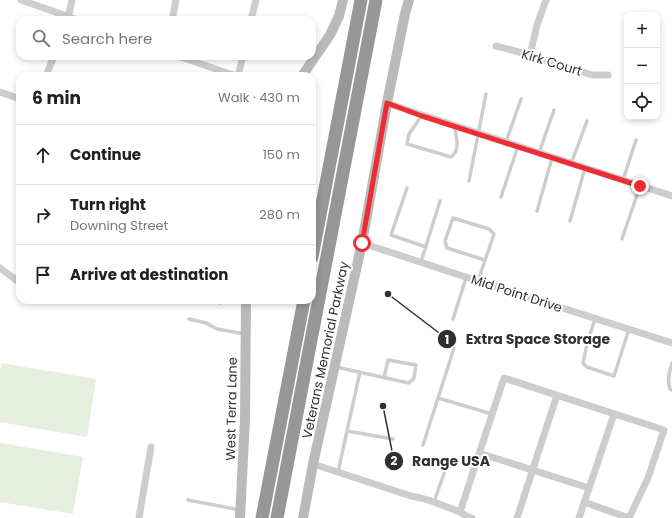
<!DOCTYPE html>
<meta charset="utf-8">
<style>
:root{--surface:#fff;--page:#f6f6f6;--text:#202124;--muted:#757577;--line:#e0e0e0}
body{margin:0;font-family:Poppins,sans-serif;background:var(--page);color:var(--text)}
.controls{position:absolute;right:12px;top:12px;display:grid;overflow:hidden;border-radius:8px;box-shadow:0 2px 6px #0003}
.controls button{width:36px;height:36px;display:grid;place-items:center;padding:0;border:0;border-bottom:1px solid var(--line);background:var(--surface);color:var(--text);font:20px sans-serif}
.stop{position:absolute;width:12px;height:12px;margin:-9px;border:3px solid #ef2b33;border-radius:50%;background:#fff}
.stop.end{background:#ef2b33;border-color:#fff;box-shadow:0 1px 4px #0008}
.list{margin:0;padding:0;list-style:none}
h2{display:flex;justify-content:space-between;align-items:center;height:52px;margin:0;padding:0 16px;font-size:17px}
h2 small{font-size:13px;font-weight:400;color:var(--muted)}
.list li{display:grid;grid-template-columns:26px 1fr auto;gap:12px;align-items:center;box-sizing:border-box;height:60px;padding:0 16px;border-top:1px solid var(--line)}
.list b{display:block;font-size:15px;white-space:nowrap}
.list p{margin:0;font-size:13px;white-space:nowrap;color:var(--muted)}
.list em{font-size:13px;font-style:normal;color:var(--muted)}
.icon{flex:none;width:22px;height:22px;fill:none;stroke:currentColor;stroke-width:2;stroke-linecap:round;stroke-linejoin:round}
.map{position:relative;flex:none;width:672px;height:518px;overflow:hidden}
.search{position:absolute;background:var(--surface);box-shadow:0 2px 6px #0003;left:16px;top:16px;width:300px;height:44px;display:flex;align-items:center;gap:10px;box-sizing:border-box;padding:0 14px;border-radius:12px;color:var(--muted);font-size:15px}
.panel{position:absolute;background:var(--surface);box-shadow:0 2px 6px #0003;left:16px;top:72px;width:300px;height:232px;border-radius:12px}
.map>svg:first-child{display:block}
.green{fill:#e6eede}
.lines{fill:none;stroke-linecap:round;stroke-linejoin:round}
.lane{stroke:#cdcdcd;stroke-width:3.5}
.street{stroke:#cdcdcd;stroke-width:7}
.secondary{stroke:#bababa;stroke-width:10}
.highway{stroke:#979797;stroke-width:13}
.route{stroke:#ef2b33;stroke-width:5}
.labels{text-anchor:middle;stroke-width:4;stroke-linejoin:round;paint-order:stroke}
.street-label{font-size:13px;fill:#303030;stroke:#fff}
.leader{fill:none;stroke:#303030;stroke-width:1.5}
.callout-dot{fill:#303030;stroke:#fff;stroke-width:1.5}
.mark-label{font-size:12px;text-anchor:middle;font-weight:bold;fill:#fff}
.callout-label{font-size:14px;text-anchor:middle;font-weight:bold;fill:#303030;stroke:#fff;stroke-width:4;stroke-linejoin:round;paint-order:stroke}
</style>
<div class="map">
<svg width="672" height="518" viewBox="0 0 672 518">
<rect width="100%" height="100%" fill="#fff"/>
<path class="green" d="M1,363L96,379L87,437L0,422V372Z
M0,443L83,457L73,514L0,502Z"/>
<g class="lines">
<path class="lane" d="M422,115L409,134L407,144L451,157C461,150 456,135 454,125
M506,142L521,99
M539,153L554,110
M571,164L587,121
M623,180L636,140
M469,181L486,94
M407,188L391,235L426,247
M501,197L518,146
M537,211L552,158
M570,221L585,168
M622,239L640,186
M421,262L440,201
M478,281L494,234L489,229L453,218L445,241L447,248L485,260
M220,303V300
M189,319L206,323L217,329L245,334
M453,319L466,278
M595,319L587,344L583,363L587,367L614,376L629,329
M672,363C669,372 667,380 670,389L672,390
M336,367L409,383L414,378L416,365L388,360L384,378
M438,398L492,414
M347,431L393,439
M423,445L454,348
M338,472L360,372
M188,500L240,510
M434,502L447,465"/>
<path class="street" d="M21,0L78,20
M68,19L72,0
M172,20L176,0
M251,20L256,0
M496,46L530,55L592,75H608
M530,55L537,25L546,0
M178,56L236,76
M46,76L54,56
M238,76L243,56
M0,92L20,99
M387,103L422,115L672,196
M362,243L478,281L672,343
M0,268L20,283
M479,453L589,488
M313,464L411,496L421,498L434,502L460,512L466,516L472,518
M460,512L504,378L664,430L648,478L629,518L584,502
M139,518L151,447
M517,518L557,395
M579,518L614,414"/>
<path class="secondary" d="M302,76L330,35L339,16L343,0
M240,518L245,419L246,300
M303,518L313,464L362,243L387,103L405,14L409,0"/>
<path class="highway" d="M312,257L361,0
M262,518L304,300
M277,518L376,0"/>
</g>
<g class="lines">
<path class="route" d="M362,243L387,103L422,116L640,186"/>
</g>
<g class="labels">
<g class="street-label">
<text transform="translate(552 62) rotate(17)" y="5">Kirk Court</text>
<text transform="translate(517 293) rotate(18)" y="5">Mid Point Drive</text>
<text transform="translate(325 350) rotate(-78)" y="5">Veterans Memorial Parkway</text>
<text transform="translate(231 409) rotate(-89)" y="5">West Terra Lane</text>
</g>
</g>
<path class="leader" d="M388 294L447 339M383 406L394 461"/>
<g class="callout-dot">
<circle cx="388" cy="294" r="4"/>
<circle cx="383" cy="406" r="4"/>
<circle cx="447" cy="339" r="10"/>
<circle cx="394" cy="461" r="10"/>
</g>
<g class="mark-label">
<text x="447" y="344">1</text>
<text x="394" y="465">2</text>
</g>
<g class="callout-label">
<text x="538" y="344">Extra Space Storage</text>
<text x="451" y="466">Range USA</text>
</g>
</svg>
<div class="controls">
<button>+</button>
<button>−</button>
<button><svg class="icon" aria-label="locate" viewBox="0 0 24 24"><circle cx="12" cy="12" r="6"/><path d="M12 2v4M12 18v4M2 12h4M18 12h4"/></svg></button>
</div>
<div class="stop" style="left:362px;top:243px"></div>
<div class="stop end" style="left:640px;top:186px"></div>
<div class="search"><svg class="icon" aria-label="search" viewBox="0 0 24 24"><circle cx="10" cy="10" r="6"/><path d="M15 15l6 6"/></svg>Search here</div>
<section class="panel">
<h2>6 min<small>Walk · 430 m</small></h2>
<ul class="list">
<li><svg class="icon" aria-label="ahead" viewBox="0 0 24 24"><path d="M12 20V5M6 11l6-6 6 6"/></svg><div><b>Continue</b></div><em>150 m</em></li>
<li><svg class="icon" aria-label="right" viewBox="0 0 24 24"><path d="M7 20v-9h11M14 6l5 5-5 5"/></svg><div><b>Turn right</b><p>Downing Street</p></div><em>280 m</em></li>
<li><svg class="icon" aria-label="arrive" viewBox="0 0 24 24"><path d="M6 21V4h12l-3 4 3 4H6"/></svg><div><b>Arrive at destination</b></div></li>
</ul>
</section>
</div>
